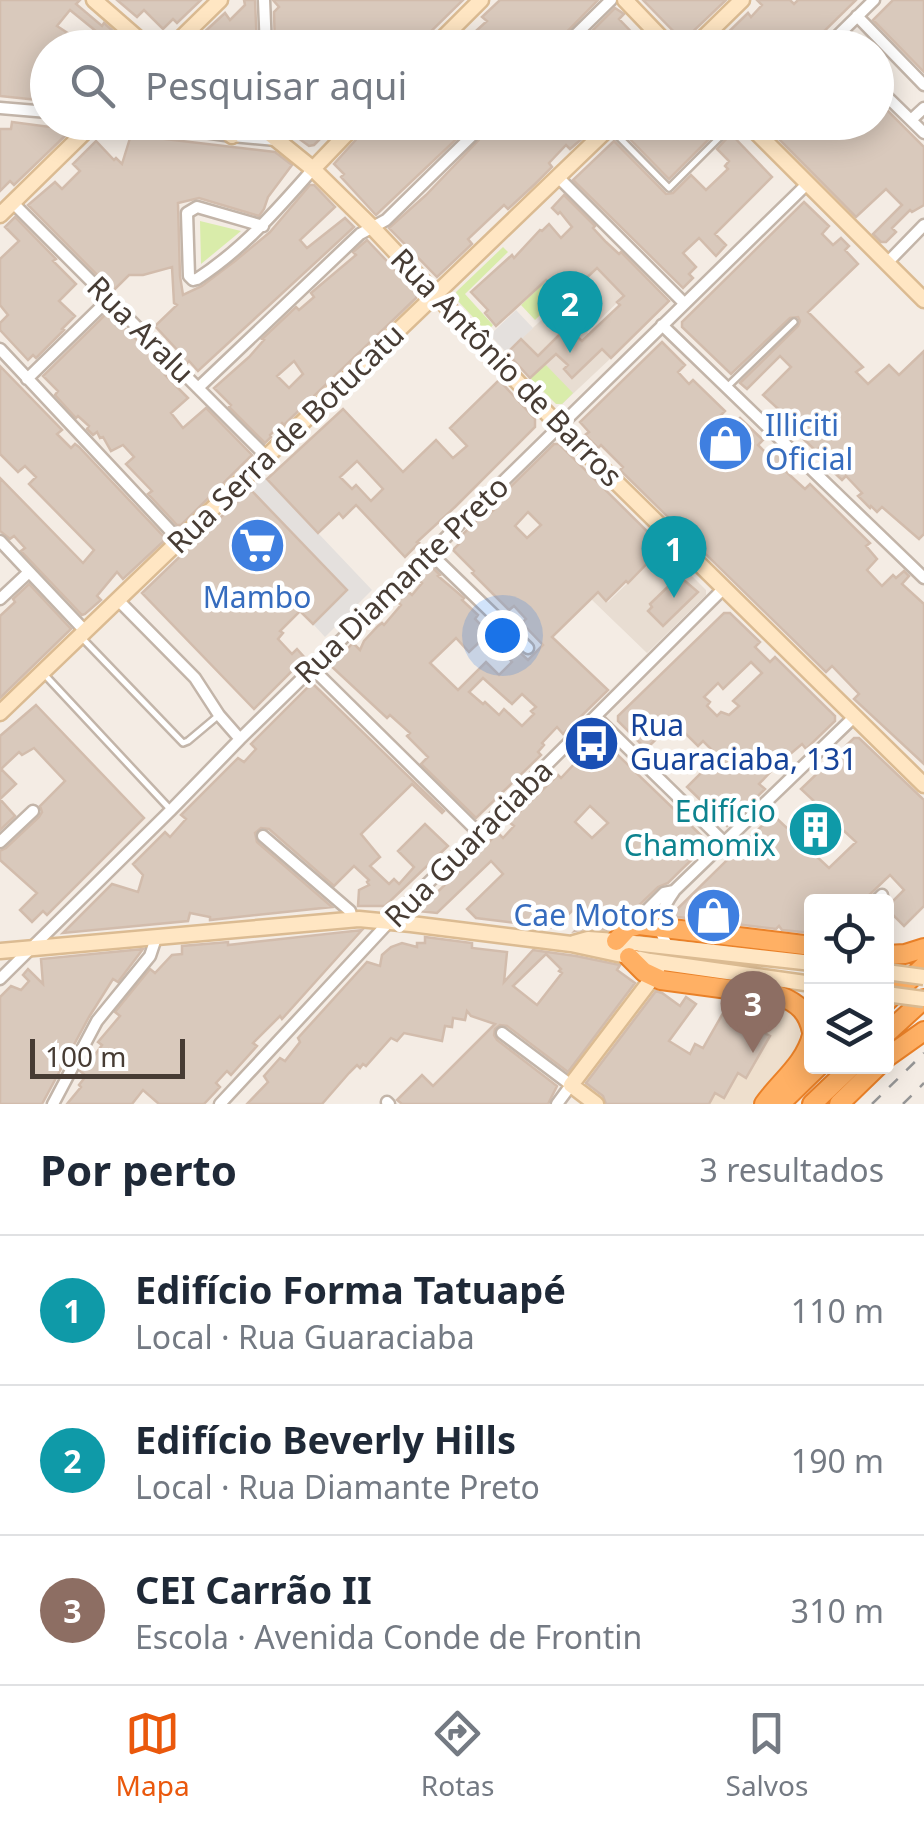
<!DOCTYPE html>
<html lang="pt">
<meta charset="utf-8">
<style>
:root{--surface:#fff;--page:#f6f6f7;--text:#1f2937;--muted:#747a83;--line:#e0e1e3;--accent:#ea580c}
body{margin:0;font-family:"Noto Sans",sans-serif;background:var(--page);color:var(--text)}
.controls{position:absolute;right:30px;bottom:30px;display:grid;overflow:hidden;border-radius:10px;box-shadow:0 5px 25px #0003}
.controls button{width:90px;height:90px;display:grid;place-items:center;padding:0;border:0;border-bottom:2px solid var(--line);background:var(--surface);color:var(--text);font:50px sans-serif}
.scale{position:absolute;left:30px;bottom:25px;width:155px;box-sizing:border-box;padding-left:10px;border:5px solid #473c34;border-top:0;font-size:28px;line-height:35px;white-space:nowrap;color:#473c34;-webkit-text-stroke:8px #fff;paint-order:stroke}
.you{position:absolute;left:502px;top:635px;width:35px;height:35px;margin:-25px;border:8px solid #fff;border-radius:50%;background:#1a73e8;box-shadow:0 0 0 15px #1a73e833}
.badge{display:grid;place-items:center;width:65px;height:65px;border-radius:50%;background:var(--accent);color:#fff;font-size:32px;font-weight:700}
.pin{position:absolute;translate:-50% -82px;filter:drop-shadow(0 2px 5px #0008)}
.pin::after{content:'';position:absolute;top:52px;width:35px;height:30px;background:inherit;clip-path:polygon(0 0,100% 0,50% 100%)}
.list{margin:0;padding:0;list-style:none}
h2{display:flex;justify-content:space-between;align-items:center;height:130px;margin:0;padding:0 40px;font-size:42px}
h2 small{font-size:32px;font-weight:400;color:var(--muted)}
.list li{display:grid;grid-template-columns:65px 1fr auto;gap:30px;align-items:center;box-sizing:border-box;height:150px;padding:0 40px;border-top:2px solid var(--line)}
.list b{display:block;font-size:38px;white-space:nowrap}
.list p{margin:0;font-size:32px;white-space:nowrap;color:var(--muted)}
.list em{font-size:32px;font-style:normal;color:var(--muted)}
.icon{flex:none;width:55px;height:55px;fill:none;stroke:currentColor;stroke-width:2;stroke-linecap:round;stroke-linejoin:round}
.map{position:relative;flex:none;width:924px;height:1104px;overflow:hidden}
.search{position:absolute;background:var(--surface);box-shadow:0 5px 25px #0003;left:30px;right:30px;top:30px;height:110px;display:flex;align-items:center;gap:25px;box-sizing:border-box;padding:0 35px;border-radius:55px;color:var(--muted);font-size:38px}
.sheet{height:580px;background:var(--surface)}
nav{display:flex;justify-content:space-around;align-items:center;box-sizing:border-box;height:140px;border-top:2px solid var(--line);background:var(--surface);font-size:28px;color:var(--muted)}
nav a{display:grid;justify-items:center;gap:5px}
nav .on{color:var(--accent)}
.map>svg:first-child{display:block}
.residential{fill:#e8ddd2}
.education{fill:#eedfcd}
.green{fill:#d9ecaa}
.parking{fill:#e4e0dd}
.building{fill:#d9c9bc;stroke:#d2bcac;stroke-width:2.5;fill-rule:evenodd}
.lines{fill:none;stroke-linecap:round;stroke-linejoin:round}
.lane-casing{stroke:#c3b5a9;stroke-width:10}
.street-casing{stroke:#c3b5a9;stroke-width:15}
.secondary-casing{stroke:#dbbb92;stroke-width:19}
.highway-casing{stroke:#ea8128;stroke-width:22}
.lane{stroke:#fff;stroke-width:5}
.street{stroke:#fff;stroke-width:10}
.secondary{stroke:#ffe6c3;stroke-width:14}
.highway{stroke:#ffb064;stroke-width:18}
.rail{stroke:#959595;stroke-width:2.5;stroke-dasharray:12 12;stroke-linecap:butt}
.secondary-bridge-casing{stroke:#dbbb92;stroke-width:19;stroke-linecap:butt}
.secondary-bridge{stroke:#ffe6c3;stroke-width:14}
.labels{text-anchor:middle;stroke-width:9;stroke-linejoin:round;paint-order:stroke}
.street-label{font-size:30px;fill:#473c34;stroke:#fff}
.shop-label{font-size:30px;fill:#366cbe;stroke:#fff;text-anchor:start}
.transit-label{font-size:30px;fill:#164399;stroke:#fff;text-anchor:start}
.culture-label{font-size:30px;fill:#0d838f;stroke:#fff;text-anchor:end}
</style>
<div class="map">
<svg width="924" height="1104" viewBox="0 0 924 1104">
<rect width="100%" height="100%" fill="#f4ece4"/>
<path class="residential" d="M597,268L624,296L587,332L611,358L562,404L532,376L544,364L521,339Z
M664,548L706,590V595L647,653L591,599L598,592L608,602Z"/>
<path class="education" d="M742,998L776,1002L795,1010L802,1026L797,1048L752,1104H682Z"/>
<path class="green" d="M200,221L241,231L201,264Z
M503,247L508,252L465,294L493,325L487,332L457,300L456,292Z
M544,283L558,298L535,320L521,305Z
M545,364L573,393L562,404H556L530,378Z"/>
<path class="parking" d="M516,310L533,328L507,353L490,335Z
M264,476L372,590L325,637L313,624L347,590L250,489Z"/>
<path class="building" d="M0,0H80L76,4L102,26L104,23L132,48H48V101L0,96ZM70,10L97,32L86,45L57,26Z
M117,0H201L177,23L173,19L163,29L144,10L137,17Z
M244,0H255L257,48H187L225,13L230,20L245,5Z
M273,0H463L414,48H275L274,12L279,7Z
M500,0H598L551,48H450L462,36L466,40L487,21L482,17Z
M643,0H726L683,41Z
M757,0H790L794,4L798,0H856L807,48H712L748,13L751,17L762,5Z
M893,0H924V72L873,20Z
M615,8L624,14L619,19L647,48H575Z
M876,99L924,147V205L912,212L910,210L892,228L896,232L886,242H881L873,234L902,205L886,189L856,217L762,122H876Z
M12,122L66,129L67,134L14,185L10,181L0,191V129H11Z
M293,122H337L314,145L309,146L298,138L303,130Z
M372,122H459L466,130L376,215L341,177L344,174L334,164Z
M496,122H590L581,131L585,136L570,149L566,145L549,163L552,167L535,184L508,209L504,205L468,239L472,244L437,277L389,228L426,195Z
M633,122H726L669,179L623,132Z
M731,134L772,177L715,234L726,245L716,256L699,238L683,253L696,267L689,274L693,278L683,288L573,180L614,141L666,194L673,193L691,175L706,190L728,169L725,166L729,161L717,149Z
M131,135L275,152L292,165L268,197L264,209L259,216L199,198L178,203L180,276L183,295L202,286L235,261L270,232L310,185H314L335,207L300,240L307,248L345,218L354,227L198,371L189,361L186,364L178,355L180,353L155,326L177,305L174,303L172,267L143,275H129L113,291L28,205L55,182L62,189L80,171L73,164L96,141L114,160L116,158L122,164Z
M564,195L595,226L593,228L606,242L619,254L621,252L669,301L611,358L602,349L572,378L564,369L568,365L556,354L530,378L507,353L521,339L538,356L567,327L582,341L620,305L617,302L624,296L597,268L564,299L546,280L496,326L485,313L488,310L471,292L512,255L514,258L540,230L542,231L549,224L561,238L572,227L560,212L558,214L552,208Z
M804,202L829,226L822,234L833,245L841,238L849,246L845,250L858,264L808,312L863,367L856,372L868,384L889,365L899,375L924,351V534L919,539L882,507L877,512L871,506L870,508L858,496L862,493L846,476L842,480L825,464L830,459L819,448L816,451L793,429L783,419L786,416L763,395L791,367L780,356L747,389L740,383L798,326L800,321L798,317L790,318L731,374L682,327V322Z
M15,217L56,259L53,261L76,284L59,301L75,316L62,329L64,330L36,358L33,355L28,360L0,330V323L8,315L0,305V259L19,241L5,227Z
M367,240L417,293L416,298L289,420L284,425L282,423L270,435L271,437L265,443L229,407L231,405L214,388L249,357L264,340L262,339L296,307L299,310L314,297L311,293L356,255L353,252ZM294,361L303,374L289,388L277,376Z
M108,312L169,371L165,375L188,398L171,413L183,428L206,408L252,455L181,525H177L148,494L152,491L126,464L134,457L123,445L111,451L103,437L100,438L97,432L93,435L87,429L89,426L78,416L76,418L55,395L58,391L43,376Z
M662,342L685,365L678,372L689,384L693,380L725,411L717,419L728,430L740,418L763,440L758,445L769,456L775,451L785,461L780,466L794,479L805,489L810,484L870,543L866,546L877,559L867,570L882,586L893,575L896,578L904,571L909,576L902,584L924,604V764L854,699L859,694L832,666L826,672L620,470L623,467L601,445L598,448L585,435L589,432L580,422Z
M0,366L62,430L57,434L71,448L75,444L79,447L166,539L123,579L117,572L97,596L101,600L85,614L82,615L21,551L25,548L14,536L10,539L0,531V478L83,563L94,550L29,484L36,477L25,466L18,472L0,454Z
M499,380L535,419V427L455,507L417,542L419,543L405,557L356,505L343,518L339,513L318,533L267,479L343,409L403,472L436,440L453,458L467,446L450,428ZM357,461L383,489L371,501L356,485L352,489L340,477Z
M554,444H559L663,547L628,583L626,581L606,601L598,592L552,637L608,690L563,734L557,727L542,743L544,745L538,752L541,755L476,818L421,764L428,757L407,736L410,733L390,715L387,718L331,666L353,643L360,650L364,641L378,626L382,623L384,625L401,605L396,600L406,590L412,595L422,583L417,578L428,567H432L440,575L438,576L464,598L462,600L478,615L475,619L489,633L469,652L456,638L430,663L458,690L486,662L499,675L512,662L505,654L513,646L528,660L543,645L522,623L526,619L514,606L509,610L472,573L474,571L453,550L459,544L456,541L480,517L483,520L498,506L494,503ZM528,512L541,525L527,538L515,526ZM483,678L512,704L522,694L536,707L531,711L534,714L522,726L504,709L499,715L485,702L483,704L469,692Z
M250,489L347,590L313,624L300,611L280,631L283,633L278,639L292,654L297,649L305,658L254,709L142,593Z
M679,576L698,592L663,626L648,611L652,607L650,604Z
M29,584L71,629L0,698V616L15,602L13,599Z
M724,613H730L760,642L755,647L770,662L775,657L835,716V721L806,749L802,744L776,766L759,784L765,789L727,826L687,787L718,756L703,741L698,746L674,722L646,749L618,721V716ZM751,662L762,673L733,701L739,706L729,715L721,712L717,716L707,706L710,702L704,697L718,683L723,689Z
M312,683L444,811L442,813L412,784L361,834L380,857L370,866L389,884L394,879L399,884L414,867L398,851L425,824L448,846L385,906H358L359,890L369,885L367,882L369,880L354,866L334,886L269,829L261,828L255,833L257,842L332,907L210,920V917L190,913L188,921L63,933L112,884L138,892L143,875L133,864L165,832L170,837L186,819L181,815L238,758L244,762L256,749L251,744Z
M36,705L144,818L47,915L43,911L32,922L20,910L37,893L0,860V851L6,848L39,817L42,812L40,806L65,781L34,748L22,755L19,752L1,769L16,784L0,799L15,816L0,830V736Z
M597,735L707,841L706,846L681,870L668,883L658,887L630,914L620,919L609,930L589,928L575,931L586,920L575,908L554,928L476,918L467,909L503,874L491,861L437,913L418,911L498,833L503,838L514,826L509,822L558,775L561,778L578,760L575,757ZM590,806L608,823L592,838L575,822Z
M854,738H859L924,800V906L904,926L886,908L904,890L890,875L862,902H812V933L782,930L779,926L776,929L670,916L773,815L789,830L815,802L801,789ZM841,828L856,842L829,868L815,855Z
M362,930L282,1019L280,1016L253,1043L257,1046L231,1075L227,1071L216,1083L220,1087L204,1104H159L143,1090L132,1104H67L81,1087L79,1085L86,1076L80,1071L88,1056L92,1059L102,1045L98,1042L120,1016L115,1012L150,969L155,973L172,955L182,954V946L228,942V945Z
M425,937L472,943V948L507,952L504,982L533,950L576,956L620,965L617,970L635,983L568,1072L507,1026L500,1025L495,1029L494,1035L497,1040L557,1086L548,1104H402L397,1100L422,1075L433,1086L495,1024L471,1016L467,1011L465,1020L453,1018L452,1027L445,1026L442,1041L404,1033L397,1041L391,1038L366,1066L363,1064L360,1068L357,1065L349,1073L322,1104H247L268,1082L264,1076L280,1058L285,1061L300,1042L298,1038L367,962L380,966L382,955L391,947L402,943L417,947V943H425ZM546,954L561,969L559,971L562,973L537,1005L513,986Z
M143,949L118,982L113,979L89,1017L42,1104H0V997L11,986L21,990L29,981L23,975L28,969L43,984L41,959Z
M656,991L662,993L680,1006L686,997L696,1004L669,1041L690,1054L695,1044L703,1048L726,1008L738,1014L742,1009L758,1019L753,1027L770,1036L746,1078L738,1073L724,1098L715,1093L709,1104H606L603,1096L586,1083Z"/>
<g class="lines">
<defs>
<path id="lane" d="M610,128L669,188L735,122
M728,386L794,322
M82,638L183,743L188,741L219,715
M44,674L169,808"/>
<path id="street" d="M264,0L266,48
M857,16L924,85
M562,48L611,0
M825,48L874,0
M876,86L924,133
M0,108L48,112
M911,120L924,108
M136,122L232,136L276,140
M558,177L684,303
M13,203L267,457
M263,226L197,207L187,213L189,276L193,280L197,279C243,249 278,209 313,169
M887,263L924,225
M662,325L924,578
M0,349L180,541
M27,379L109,299
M198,388L360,234L386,220L486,122
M0,541L85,631
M429,552L528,648
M0,599L29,572
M118,600L195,678L219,715L240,739
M312,668L479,833
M596,717L725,843
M263,836L350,911L352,919
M0,842L33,811
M875,902L882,895
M634,923L664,893L674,891
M668,946C653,924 661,910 675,890L854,717
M0,979L171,810L240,739L807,184
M502,1033L571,1085L557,1104
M387,1102L389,1104
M53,1104L97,1021L150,956L156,938
M220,1104L389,922L723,589"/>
<path id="secondary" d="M94,0L149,48
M625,0L671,48
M171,48L220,0
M433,48L481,0
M693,48L742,0
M255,122L313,169L372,227L559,426L924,785
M746,122L924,300
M232,136L238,122
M313,169L358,122
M0,215L95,122
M0,713L615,122
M574,943L588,939L616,941L812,963
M0,951L359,919L411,924L571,944L650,961L812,984
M596,1104L571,1085L657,972"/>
<path id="highway" d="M616,941L628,928L639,925L812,946
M886,955L905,954L924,948
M629,957L644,972L661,980L780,996C798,1003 808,1012 812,1032
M886,1002L924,966
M886,1034L924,999
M886,1058L924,1031
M764,1104C780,1081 805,1064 812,1035
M780,1104L819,1066
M812,1104L852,1066
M839,1104L878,1066"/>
</defs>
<use href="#lane" class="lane-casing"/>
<use href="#street" class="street-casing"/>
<use href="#secondary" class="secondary-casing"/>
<use href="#highway" class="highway-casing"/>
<use href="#lane" class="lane"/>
<use href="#street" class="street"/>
<use href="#secondary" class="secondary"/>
<use href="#highway" class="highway"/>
<path class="rail" d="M872,1104L924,1053
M903,1104L924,1083"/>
<defs>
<path id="secondary-bridge" d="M886,972L924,977
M886,994L924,999"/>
</defs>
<use href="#secondary-bridge" class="secondary-bridge-casing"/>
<use href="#secondary-bridge" class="secondary-bridge"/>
</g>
<defs>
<symbol id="shop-disc" viewBox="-11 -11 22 22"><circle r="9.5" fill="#3f7fe0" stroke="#fff"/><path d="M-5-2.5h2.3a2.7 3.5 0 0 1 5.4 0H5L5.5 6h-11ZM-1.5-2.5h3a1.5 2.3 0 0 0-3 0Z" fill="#fff"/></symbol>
<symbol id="supermarket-disc" viewBox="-11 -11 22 22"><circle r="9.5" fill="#3f7fe0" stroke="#fff"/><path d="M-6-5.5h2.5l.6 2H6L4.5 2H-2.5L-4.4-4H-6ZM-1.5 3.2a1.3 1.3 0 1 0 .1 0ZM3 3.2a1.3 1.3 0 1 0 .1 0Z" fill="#fff"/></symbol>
<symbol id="bus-disc" viewBox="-11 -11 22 22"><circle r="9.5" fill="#1a4fb4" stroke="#fff"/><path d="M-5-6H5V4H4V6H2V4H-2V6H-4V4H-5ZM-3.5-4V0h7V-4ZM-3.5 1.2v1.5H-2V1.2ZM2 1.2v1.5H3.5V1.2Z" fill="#fff"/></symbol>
<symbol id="building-disc" viewBox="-11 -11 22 22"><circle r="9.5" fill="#0f9aa8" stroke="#fff"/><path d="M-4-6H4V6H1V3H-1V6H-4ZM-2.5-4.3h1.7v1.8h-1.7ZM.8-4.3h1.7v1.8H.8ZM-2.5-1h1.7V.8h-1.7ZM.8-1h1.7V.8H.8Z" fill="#fff"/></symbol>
</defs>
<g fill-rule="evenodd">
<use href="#shop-disc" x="694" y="412" width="63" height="63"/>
<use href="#supermarket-disc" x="226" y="514" width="63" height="63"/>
<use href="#bus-disc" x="560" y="712" width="63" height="63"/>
<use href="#building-disc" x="784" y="798" width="63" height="63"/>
<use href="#shop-disc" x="682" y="884" width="63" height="63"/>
</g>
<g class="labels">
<g class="street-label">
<text transform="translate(140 330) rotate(45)" y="10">Rua Aralu</text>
<text transform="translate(506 368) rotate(46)" y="10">Rua Antônio de Barros</text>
<text transform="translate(286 439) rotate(-44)" y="10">Rua Serra de Botucatu</text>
<text transform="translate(402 580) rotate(-44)" y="10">Rua Diamante Preto</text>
<text transform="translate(469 844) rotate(-45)" y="10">Rua Guaraciaba</text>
</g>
<g class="shop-label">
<text x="765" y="436">Illiciti<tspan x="765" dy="34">Oficial</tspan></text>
<text x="257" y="608" text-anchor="middle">Mambo</text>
<text x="675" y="926" text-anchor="end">Cae Motors</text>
</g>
<g class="transit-label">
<text x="630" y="736">Rua<tspan x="630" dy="34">Guaraciaba, 131</tspan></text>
</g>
<g class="culture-label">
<text x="776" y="822">Edifício<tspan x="776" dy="34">Chamomix</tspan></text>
</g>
</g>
</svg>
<div class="controls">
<button><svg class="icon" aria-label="locate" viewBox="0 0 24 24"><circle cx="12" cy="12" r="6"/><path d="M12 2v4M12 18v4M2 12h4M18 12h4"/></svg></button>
<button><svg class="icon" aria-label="layers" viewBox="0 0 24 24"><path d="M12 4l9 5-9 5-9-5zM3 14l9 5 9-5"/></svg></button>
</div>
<div class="scale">100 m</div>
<div class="you"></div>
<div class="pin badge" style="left:674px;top:598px;background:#0f9aa8">1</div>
<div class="pin badge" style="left:570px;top:353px;background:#0f9aa8">2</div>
<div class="pin badge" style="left:753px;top:1053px;background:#8d6e63">3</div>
<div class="search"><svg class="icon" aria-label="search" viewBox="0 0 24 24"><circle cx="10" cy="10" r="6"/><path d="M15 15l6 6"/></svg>Pesquisar aqui</div>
</div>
<section class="sheet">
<h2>Por perto<small>3 resultados</small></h2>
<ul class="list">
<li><span class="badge" style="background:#0f9aa8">1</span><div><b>Edifício Forma Tatuapé</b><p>Local · Rua Guaraciaba</p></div><em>110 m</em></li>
<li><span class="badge" style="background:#0f9aa8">2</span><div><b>Edifício Beverly Hills</b><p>Local · Rua Diamante Preto</p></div><em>190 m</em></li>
<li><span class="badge" style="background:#8d6e63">3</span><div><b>CEI Carrão II</b><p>Escola · Avenida Conde de Frontin</p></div><em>310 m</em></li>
</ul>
</section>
<nav>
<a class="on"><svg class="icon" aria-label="map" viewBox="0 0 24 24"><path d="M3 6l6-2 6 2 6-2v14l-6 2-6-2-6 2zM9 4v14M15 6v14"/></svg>Mapa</a>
<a><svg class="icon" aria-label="directions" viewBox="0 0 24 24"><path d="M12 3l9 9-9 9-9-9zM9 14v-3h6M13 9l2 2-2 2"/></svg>Rotas</a>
<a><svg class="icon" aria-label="saved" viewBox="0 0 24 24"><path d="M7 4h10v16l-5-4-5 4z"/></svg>Salvos</a>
</nav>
